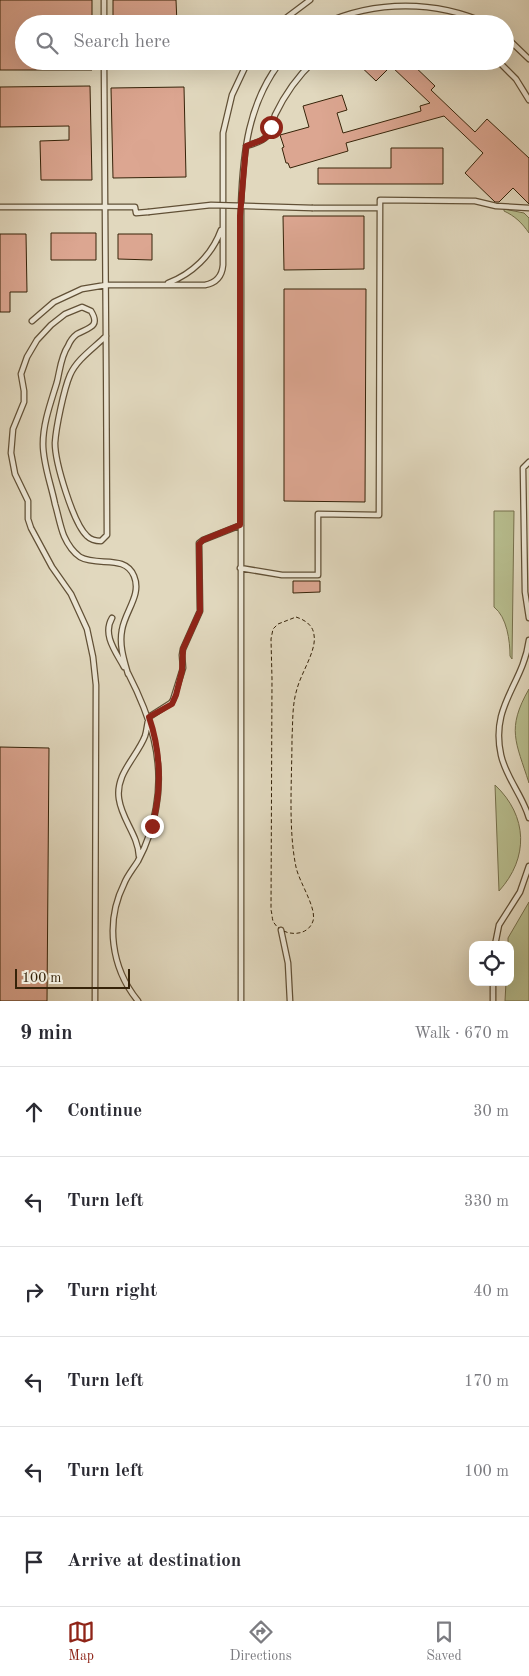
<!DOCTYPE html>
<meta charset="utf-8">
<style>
:root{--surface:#fff;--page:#f2f2f3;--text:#2b2b33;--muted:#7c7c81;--line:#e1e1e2;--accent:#8f2418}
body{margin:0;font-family:"Old Standard TT",serif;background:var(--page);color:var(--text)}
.controls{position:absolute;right:15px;bottom:15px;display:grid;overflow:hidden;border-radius:10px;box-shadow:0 5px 20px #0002}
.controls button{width:45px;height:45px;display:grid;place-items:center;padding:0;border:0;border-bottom:1px solid var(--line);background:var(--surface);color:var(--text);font:25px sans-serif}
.scale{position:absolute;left:15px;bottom:12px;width:115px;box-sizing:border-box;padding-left:5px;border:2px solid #362309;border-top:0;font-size:14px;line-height:18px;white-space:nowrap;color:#362309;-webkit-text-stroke:4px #ece6d5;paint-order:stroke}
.stop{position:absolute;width:15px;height:15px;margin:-11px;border:4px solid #8f2418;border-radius:50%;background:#fff}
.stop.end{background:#8f2418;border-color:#fff;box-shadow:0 1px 5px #0008}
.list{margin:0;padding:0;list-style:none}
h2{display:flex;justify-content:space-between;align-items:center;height:65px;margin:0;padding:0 20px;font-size:21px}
h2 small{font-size:16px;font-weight:400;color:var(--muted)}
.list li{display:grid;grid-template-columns:32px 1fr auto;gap:15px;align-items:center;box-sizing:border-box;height:90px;padding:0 20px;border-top:1px solid var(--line)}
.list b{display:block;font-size:19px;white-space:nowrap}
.list em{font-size:16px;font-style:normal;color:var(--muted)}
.icon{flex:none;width:28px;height:28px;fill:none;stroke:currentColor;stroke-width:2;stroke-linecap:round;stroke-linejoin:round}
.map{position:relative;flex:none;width:529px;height:1001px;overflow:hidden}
.search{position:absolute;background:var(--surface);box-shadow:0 5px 20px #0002;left:15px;right:15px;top:15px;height:55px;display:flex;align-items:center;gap:12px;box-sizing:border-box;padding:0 18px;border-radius:28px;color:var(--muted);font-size:19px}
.sheet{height:605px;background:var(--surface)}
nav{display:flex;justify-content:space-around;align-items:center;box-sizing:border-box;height:70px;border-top:1px solid var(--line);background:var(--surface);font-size:14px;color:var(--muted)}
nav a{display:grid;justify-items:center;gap:2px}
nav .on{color:var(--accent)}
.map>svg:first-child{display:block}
.green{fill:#b7bd8e;stroke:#76704c}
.building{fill:#dca691;stroke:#362309}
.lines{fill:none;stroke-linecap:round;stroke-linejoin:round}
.lane-casing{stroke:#615036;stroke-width:7}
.path{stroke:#362309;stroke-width:1;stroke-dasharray:4 2.5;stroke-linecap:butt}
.lane{stroke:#ece6d5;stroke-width:4.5}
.lane-bridge-casing{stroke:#615036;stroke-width:7;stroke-linecap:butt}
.lane-bridge{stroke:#ece6d5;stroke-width:4.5}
.route{stroke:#8f2418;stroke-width:6}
</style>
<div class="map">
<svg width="529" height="1001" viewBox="0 0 529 1001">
<rect width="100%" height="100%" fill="#e1d8be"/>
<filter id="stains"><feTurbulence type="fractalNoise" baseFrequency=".004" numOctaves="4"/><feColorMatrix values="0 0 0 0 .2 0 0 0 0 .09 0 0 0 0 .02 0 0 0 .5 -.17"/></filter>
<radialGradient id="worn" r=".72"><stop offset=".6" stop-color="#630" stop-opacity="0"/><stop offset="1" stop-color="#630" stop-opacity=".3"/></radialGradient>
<path class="green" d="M504,209L524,213L529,218V233C522,223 515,216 504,211Z
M494,511H514L512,659L510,656C510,641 507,617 494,607Z
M529,689V783C516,742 506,729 529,689Z
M495,785C528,816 529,858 499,891Z
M529,902V1001H505L506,982H510V945H508V938Z"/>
<path class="building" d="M0,0H92V24H24V61H92V70H0Z
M113,0H176L177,24H113Z
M355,61H409L435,86L431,90L475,132L487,119L529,158V204L513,188L499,202H495L465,173L483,153L444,116L346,143L348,151L290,168L288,163H286L282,148L284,147L280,135L309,127L303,106L342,95L347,110L337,113L343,133L421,111L420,106L430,103L391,66L376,81Z
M90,86L92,180H41L40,141L69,140V126L0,127V87Z
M184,87L186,177L113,178L111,88Z
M391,148H443V184H318V168H391Z
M283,216H364V269L284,270Z
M51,233H96V260H51Z
M0,234H26L27,292H10V312H0Z
M118,234H152V260L118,259Z
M284,289H366L365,502L284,501Z
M293,581H320V592L293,593Z
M0,747L49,748L47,1001H0Z"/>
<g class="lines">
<defs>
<path id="lane" d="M104,0V24
M278,24L310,0
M323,24C375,0 436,0 488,24
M505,36L529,59
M104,61C106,219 106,377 107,535L101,541C96,541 91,540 87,536C73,523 55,462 55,443C56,427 64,389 70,375C77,359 94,348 106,336
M498,61L516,79L529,100
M246,146C253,144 262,142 267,136C271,132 273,121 275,115C285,94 298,76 314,61
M0,207H135L136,213L148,212
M313,208H380
M168,283C192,274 212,255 221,230
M32,321L54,302L82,289L106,285H205C216,283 222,277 223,265V133L232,95L248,61
M529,462L523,468L525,592L529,618
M240,568L282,575H318V514L379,515L380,200L475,201L496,206L529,208
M112,618C102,635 116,652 124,667
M529,640C523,685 490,705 501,755C506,778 523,796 529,818
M128,673C150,716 165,759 156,808C153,826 147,844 138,861C133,869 127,876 124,884C105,922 111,968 138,1001
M139,856C138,835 122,820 119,799C115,774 137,757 145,736C147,730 147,723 149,717L171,703L173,700L183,668L182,655L183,649L200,611L199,543L203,540L241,525
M281,930L288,963L290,1001
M495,945L499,925L520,892L529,866
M95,1001L96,685L93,657L87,629L71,594L52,567L31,528L28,519V501L15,474L11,453L13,429L24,402V391L21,374L27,357L37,340L51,325L65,314L82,307L91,311C101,327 88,328 77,334C73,337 70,341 68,346C61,356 60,370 57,382C51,402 43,423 43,444C43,464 51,484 55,504C58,514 60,526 64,536C68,545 73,552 80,557C98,567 125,554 134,576C142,595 125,611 122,630C119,645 124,660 128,674
M241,1001V205C243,153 248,103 281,61
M493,1001V982"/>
</defs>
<use href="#lane" class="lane-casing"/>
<path class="path" d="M296,617C305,620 313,625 314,635C317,650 301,673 297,689C292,705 293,721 292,738C292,778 288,829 296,867C299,882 317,908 313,921C307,939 280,936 273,921C272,918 272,913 271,910L272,679L271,639L273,629L278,624Z"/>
<use href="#lane" class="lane"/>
<defs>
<path id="lane-bridge" d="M148,212L211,205L313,208"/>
</defs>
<use href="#lane-bridge" class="lane-bridge-casing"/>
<use href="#lane-bridge" class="lane-bridge"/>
</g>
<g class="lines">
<path class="route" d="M152,826C162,791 161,752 149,717L172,704L176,695L182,671L183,649L200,611L199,544L203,540L240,525V216L246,146L262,140L268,136L271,127"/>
</g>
<rect width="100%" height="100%" filter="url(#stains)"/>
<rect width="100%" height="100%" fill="url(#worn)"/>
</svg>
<div class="controls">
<button><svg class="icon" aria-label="locate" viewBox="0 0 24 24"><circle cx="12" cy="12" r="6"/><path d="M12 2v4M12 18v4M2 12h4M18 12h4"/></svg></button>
</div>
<div class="scale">100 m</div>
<div class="stop" style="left:271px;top:127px"></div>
<div class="stop end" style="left:152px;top:826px"></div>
<div class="search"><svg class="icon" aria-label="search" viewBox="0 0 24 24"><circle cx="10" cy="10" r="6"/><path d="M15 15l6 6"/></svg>Search here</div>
</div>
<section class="sheet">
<h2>9 min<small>Walk · 670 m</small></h2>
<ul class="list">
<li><svg class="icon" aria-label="ahead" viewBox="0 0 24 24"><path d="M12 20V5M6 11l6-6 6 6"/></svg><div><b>Continue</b></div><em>30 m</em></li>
<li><svg class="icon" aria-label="left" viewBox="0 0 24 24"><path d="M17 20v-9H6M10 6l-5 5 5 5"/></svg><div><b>Turn left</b></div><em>330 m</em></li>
<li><svg class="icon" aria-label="right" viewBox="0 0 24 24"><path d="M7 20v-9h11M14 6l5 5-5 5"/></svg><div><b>Turn right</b></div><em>40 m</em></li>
<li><svg class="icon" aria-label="left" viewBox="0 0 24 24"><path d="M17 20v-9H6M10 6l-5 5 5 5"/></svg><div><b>Turn left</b></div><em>170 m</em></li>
<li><svg class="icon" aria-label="left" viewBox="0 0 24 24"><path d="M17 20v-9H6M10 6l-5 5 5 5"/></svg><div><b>Turn left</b></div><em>100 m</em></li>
<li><svg class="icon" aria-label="arrive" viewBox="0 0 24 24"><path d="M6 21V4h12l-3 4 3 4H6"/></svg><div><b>Arrive at destination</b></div></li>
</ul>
</section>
<nav>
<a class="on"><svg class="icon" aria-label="map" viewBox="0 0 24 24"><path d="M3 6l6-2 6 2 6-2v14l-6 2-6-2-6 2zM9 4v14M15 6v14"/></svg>Map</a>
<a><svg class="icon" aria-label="directions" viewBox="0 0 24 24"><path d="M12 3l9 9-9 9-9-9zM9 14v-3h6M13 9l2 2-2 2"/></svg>Directions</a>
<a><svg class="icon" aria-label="saved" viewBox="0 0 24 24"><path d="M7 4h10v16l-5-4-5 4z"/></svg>Saved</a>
</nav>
